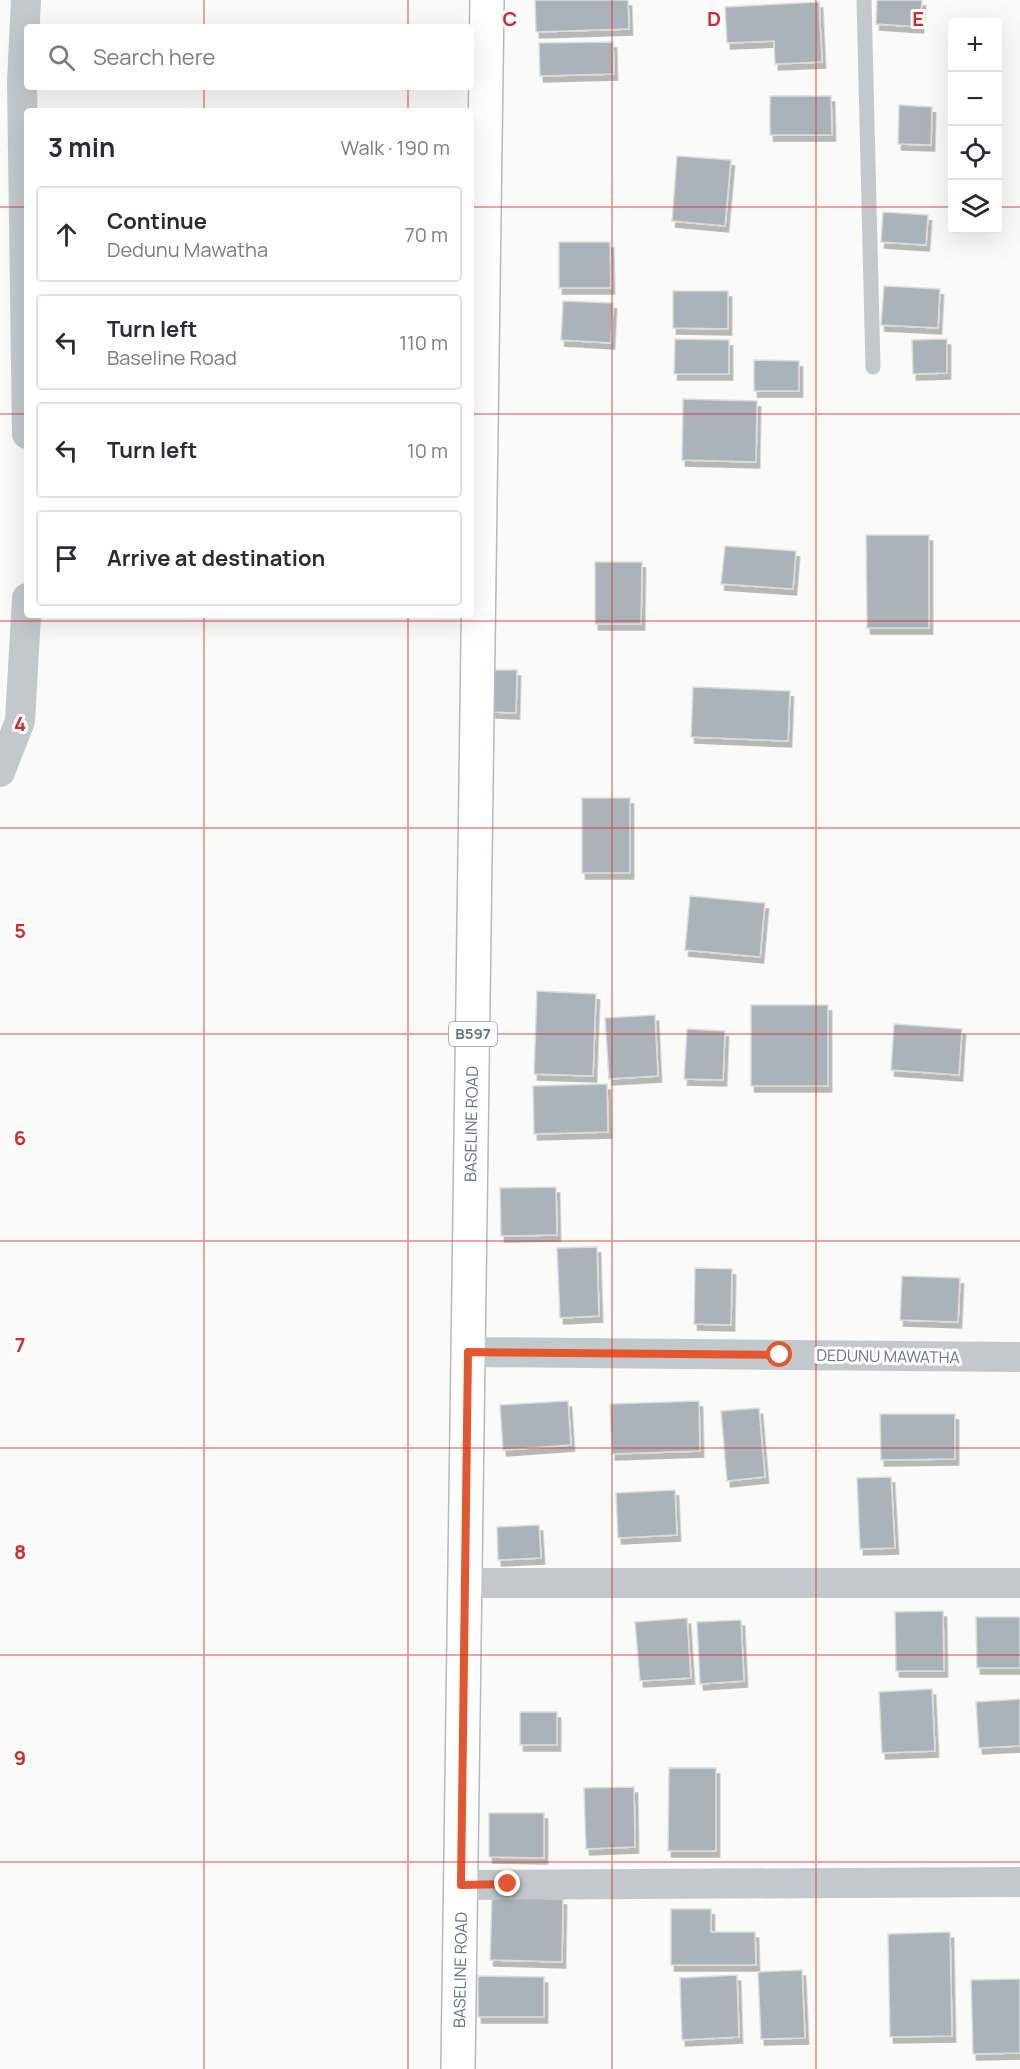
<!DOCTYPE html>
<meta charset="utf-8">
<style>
:root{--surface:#fff;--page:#f2f2f3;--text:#2b2b33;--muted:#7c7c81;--line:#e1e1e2}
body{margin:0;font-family:Manrope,sans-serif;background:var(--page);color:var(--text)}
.controls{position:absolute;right:18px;top:18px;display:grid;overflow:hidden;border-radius:6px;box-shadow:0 6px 24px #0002}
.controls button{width:54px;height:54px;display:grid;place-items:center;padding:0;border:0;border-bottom:2px solid var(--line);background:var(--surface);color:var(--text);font:30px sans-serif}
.stop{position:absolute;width:18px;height:18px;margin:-14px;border:4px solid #e4572e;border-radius:50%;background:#fff}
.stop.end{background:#e4572e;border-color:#fff;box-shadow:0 2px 6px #0008}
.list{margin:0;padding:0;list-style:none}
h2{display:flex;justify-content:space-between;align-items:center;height:78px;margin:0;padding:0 24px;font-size:26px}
h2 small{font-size:20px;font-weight:400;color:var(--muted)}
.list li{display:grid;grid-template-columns:39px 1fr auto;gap:18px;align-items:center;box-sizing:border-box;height:96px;margin:0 12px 12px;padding:0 12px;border:2px solid var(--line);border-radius:6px}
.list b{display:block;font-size:22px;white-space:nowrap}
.list p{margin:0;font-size:20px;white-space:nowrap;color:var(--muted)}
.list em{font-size:20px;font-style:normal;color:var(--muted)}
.icon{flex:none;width:33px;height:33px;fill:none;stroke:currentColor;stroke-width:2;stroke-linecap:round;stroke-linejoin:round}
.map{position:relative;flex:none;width:1020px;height:2069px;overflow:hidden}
.search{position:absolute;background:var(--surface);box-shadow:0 6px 24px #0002;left:24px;top:24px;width:450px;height:66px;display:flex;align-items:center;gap:15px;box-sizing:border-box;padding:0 21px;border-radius:6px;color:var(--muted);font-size:22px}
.panel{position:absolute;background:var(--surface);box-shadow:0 6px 24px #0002;left:24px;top:108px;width:450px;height:510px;border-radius:6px}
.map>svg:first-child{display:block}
.building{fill:#aab3b9;stroke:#dcdcda;stroke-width:1.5;filter:url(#shadow)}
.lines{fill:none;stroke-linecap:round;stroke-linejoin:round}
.primary-casing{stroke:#b5babe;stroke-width:36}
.service{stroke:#c3c8cc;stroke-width:15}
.minor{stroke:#c3c8cc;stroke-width:30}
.primary{stroke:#fff;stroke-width:33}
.route{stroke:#e4572e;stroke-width:8}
.grid{fill:none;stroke:#d62828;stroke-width:1.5;stroke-opacity:0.55}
.labels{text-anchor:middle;stroke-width:6;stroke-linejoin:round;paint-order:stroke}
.shield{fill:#fff;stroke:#939fa8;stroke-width:1.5}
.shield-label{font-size:15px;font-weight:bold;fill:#657683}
.street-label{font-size:16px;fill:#657683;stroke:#fff}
.grid-label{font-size:20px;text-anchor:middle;font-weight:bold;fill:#d62828;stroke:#fff;stroke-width:6;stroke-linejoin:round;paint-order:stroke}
</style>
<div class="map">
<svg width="1020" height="2069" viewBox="0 0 1020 2069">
<defs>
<filter id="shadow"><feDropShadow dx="3.5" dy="6" stdDeviation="0" flood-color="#0004"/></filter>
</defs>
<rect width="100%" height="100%" fill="#fafaf8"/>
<path class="building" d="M535,0H628L629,29L536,32Z
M877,0H922L920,27L876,24Z
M819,2L822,62L775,64L774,41L727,43L725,7Z
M613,42L614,74L540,76L539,43Z
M770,96H831L832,135H770Z
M899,105L932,107L931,145L898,144Z
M677,156L731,160L725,226L672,221Z
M883,212L928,215L926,245L881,242Z
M559,242H610L611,288H559Z
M884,286L940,289L938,328L881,325Z
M673,291H728V329L673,328Z
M563,301L613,303L611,343L561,340Z
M675,339L729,340V374H674Z
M947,339V373L913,374L912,340Z
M754,360L799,361V391H754Z
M683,399L757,401L756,462L682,460Z
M866,535H929V628H867Z
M725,546L796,551L793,589L721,584Z
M595,562H642L641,624H595Z
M492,670H517L516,713L492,712Z
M693,687L790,691L788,741L691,737Z
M582,798H630V873H582Z
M690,896L765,903L760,957L685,950Z
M537,991L596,994L593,1076L534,1074Z
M751,1005H828V1086H751Z
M655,1015L658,1076L609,1079L605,1018Z
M894,1024L962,1029L959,1075L891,1070Z
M687,1029L725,1031L723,1080L684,1079Z
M607,1084L608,1132L534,1134L533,1086Z
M556,1187L557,1235L501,1236L500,1188Z
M597,1247L599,1316L560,1318L557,1248Z
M695,1268L732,1269L731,1325L694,1324Z
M902,1276L960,1278L958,1322L900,1320Z
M568,1401L571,1445L503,1450L500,1405Z
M699,1401L700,1451L612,1454L610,1404Z
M759,1408L765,1477L727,1481L721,1411Z
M880,1414H955V1459L881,1460Z
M891,1477L895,1548L860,1549L857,1478Z
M675,1490L677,1535L618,1538L616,1493Z
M539,1525L541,1558L498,1560L497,1527Z
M943,1611L944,1671H896L895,1612Z
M976,1617H1020V1668H977Z
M687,1618L691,1678L640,1681L635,1622Z
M741,1620L744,1681L700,1684L697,1622Z
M932,1689L935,1751L882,1753L879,1692Z
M1020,1699V1746L979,1748L976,1702Z
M520,1712H557V1745H520Z
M669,1768H716V1851H668Z
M634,1787L635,1847L586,1849L584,1788Z
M489,1813H544V1858L489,1857Z
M492,1897L563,1899L562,1962L490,1960Z
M671,1909H711V1932H755L756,1965H671Z
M950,1932L952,2036L890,2037L888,1934Z
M802,1970L805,2038L761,2039L758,1972Z
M737,1975L739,2037L682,2040L680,1978Z
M478,1976L544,1977V2017H478Z
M1020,1979V2053L973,2054L971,1980Z"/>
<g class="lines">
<defs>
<path id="primary" d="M458,2069L487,0"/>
</defs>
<use href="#primary" class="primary-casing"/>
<path class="service" d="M864,0L873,367"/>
<path class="minor" d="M26,0L22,82L27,434
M0,772L20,721L27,598
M468,1352L1020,1357
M465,1583H1020
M461,1885L1020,1882"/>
<use href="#primary" class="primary"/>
</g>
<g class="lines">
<path class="route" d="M508,1884L461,1885L468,1352L780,1355"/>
</g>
<path class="grid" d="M204,0V27M408,0V27M612,0V2069M816,0V2069M204,87V111M408,87V111M0,207H27M471,207H952M998,207H1020M0,414H27M471,414H1020M204,615V2069M408,615V2069M0,621H1020M0,828H1020M0,1034H1020M0,1241H1020M0,1448H1020M0,1655H1020M0,1862H1020"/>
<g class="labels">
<rect class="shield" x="449" y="1022" width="48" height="24" rx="4.5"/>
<g class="shield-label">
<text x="473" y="1039">B597</text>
</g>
<g class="street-label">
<text transform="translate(471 1124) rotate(-89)" y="6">BASELINE ROAD</text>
<text transform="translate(888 1356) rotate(1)" y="6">DEDUNU MAWATHA</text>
<text transform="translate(460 1970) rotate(-89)" y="6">BASELINE ROAD</text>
</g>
</g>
<g class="grid-label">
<text x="510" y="26">C</text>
<text x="714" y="26">D</text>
<text x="918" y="26">E</text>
<text x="20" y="731">4</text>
<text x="20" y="938">5</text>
<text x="20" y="1145">6</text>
<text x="20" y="1352">7</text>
<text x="20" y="1559">8</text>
<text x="20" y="1765">9</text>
</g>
</svg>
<div class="controls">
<button>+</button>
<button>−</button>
<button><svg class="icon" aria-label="locate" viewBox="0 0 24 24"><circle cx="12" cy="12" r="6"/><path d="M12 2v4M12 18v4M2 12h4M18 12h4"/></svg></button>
<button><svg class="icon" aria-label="layers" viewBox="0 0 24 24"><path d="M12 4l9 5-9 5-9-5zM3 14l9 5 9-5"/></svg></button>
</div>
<div class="stop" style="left:780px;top:1355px"></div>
<div class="stop end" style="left:508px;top:1884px"></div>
<div class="search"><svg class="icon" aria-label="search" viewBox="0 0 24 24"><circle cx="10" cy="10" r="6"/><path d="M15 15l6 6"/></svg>Search here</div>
<section class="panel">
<h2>3 min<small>Walk · 190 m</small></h2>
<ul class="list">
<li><svg class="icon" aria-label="ahead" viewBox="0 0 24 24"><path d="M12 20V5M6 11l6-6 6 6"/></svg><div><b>Continue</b><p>Dedunu Mawatha</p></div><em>70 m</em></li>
<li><svg class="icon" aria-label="left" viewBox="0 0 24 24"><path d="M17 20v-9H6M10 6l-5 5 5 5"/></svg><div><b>Turn left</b><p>Baseline Road</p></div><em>110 m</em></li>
<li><svg class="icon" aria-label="left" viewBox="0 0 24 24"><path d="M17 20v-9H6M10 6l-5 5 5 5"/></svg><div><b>Turn left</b></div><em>10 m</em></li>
<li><svg class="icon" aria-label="arrive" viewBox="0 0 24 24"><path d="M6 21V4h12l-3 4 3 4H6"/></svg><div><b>Arrive at destination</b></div></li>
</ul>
</section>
</div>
